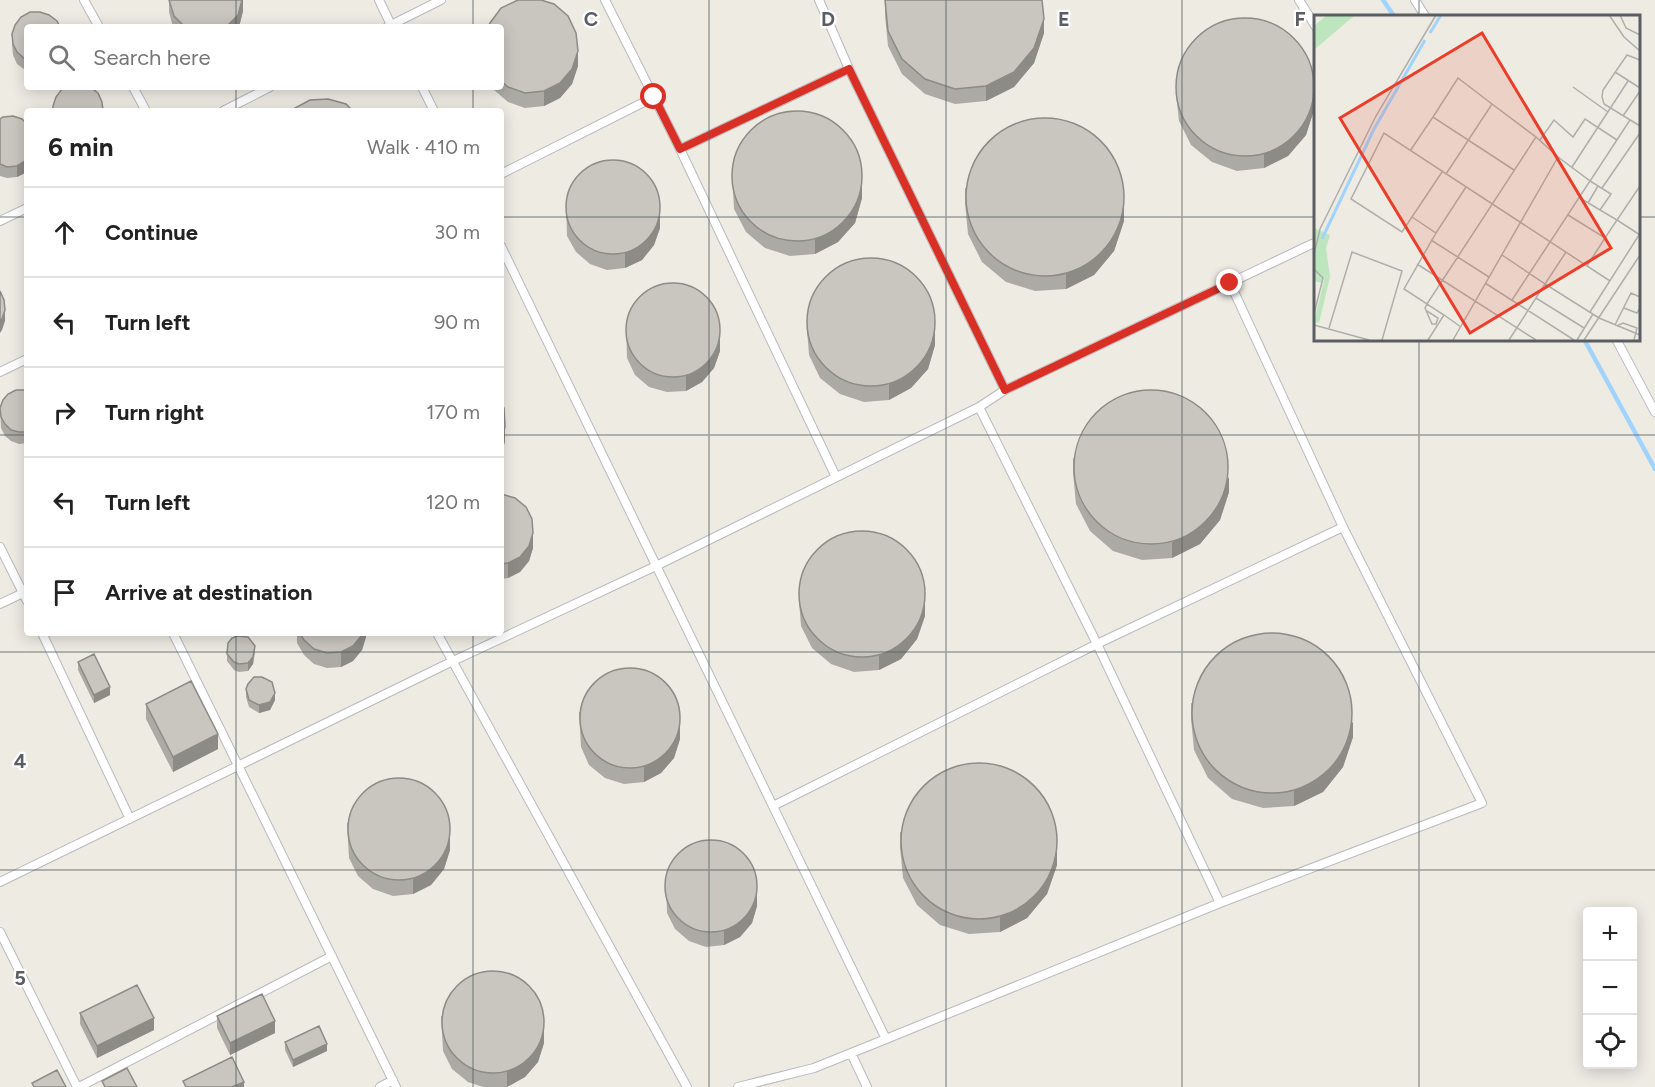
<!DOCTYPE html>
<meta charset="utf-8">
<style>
:root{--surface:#fff;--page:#f2f2f2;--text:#222;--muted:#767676;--line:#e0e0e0}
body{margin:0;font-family:Figtree,sans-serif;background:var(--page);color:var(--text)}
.controls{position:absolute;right:18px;bottom:18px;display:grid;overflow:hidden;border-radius:6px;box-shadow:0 3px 15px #0003}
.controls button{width:54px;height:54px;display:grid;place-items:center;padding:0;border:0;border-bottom:2px solid var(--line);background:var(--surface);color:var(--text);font:30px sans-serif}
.stop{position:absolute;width:18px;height:18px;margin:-14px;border:4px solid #d93025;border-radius:50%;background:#fff}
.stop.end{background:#d93025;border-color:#fff;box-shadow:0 2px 6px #0008}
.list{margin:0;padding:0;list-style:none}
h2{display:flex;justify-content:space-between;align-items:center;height:78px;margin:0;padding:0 24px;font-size:26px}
h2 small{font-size:20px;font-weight:400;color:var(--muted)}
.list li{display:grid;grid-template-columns:39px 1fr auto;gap:18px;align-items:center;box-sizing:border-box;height:90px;padding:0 24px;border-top:2px solid var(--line)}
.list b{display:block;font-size:22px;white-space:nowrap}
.list em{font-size:20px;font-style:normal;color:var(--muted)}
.icon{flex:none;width:33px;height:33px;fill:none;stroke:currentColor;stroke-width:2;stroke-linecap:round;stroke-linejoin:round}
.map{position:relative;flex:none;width:1655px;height:1087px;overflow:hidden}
.search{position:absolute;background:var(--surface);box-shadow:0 3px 15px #0003;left:24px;top:24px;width:480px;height:66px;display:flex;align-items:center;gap:15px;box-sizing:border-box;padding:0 21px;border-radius:6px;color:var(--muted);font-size:22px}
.panel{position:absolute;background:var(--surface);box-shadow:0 3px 15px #0003;left:24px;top:108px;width:480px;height:528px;border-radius:6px}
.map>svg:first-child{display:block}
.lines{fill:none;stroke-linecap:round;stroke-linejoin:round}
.stream{stroke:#a0d4ff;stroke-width:4.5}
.lane-casing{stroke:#b7babf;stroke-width:10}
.lane{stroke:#fff;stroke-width:8}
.wall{fill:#acaaa4}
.shaded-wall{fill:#8c8b86}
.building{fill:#c8c6bf;stroke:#8c8b86;stroke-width:1.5}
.route{stroke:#d93025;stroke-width:8}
.grid{fill:none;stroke:#5a5e63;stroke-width:1.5;stroke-opacity:0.55}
.inset-river{fill:none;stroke:#a0d4ff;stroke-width:3}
.inset-road{fill:none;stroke:#aeafab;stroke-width:1.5}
.view{fill:#eb3e2a;fill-opacity:0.15;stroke:#eb3e2a;stroke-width:3}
.inset-edge{fill:none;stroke:#5a5e63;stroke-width:3}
.grid-label{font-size:20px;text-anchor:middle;font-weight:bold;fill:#5a5e63;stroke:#fff;stroke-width:4.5;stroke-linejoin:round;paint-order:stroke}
</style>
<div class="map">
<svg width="1655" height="1087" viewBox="0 0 1655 1087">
<rect width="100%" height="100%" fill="#edebe2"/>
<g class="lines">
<path class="stream" d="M1383,0L1394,16
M1584,339L1655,469"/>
<defs>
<path id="lane" d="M84,0L99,27
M379,0L392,27
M605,0L680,149
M819,0L849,69L1005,390
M1299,0L1316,27
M1415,0L1425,16
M387,27L441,0
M133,87L146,111
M422,87L434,111
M223,111L270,87
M501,174L654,97
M0,221L27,208
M501,246L886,1039L1220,903L1097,644L979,407
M1616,339L1655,412
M0,372L27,359
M836,477L680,149L849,69
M0,547L23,593L27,591
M0,604L23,593L27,601
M42,633L130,819
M173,633L396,1087
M437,633L687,1087
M773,806L1097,644L1343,527L1230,283
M0,882L453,661L656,566L979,407L1005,390L1316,242
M1220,903L1482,803L1343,527
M0,932L77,1087
M851,1053L867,1087
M79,1087L332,956
M380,1087L393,1080
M738,1087L814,1068L886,1039"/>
</defs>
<use href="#lane" class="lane-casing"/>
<use href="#lane" class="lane"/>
</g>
<path class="wall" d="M169,0H243V11L239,27H173L169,12Z
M885,0L1044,33L1034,63L1014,87L986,101L955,104L925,94L902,74L888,46L885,15Z
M27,27V71L25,70L17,64L13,55L12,45V34Z
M501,27L578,66L572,84L560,98L544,106L525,108L508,102L494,90L492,87H501Z
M1176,79L1314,110L1306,135L1288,156L1264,168L1237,171L1212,162L1191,145L1179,121L1176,93Z
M0,119L27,124V171L25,173L17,177L7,178L0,176Z
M732,168L862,198L855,223L838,242L815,254L790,256L765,248L746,232L734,209Z
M965,188L1124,221L1114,251L1094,275L1066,289L1035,291L1006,282L982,262L968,234L965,203Z
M566,202L660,228L654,245L642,260L625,268L607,270L590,264L576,252L567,236Z
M807,315L935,345L928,369L911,388L889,400L864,402L840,394L820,378L809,355L807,330Z
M626,325L720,351L714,368L702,382L686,391L667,392L649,387L635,375L627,358Z
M27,390V443L19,444L11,441L5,436L1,428L0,408Z
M1073,458L1229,492L1220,520L1200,544L1172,558L1142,560L1113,551L1090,531L1076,504L1073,473Z
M501,494L533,548L529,561L520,572L508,578L501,579Z
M799,586L925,616L917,639L901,659L879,670L854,672L831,664L812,648L801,626L799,601Z
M297,633H366V637L362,650L353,661L341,667L327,668L314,664L304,655L297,643Z
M255,653L253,664L248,671L239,672L234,670L227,661V654Z
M78,662L110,695L94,703L78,670Z
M246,689L275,700L270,710L259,713L249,707L246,697Z
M1191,703L1353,737L1343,767L1323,792L1294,806L1263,808L1232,799L1208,778L1194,750L1191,718Z
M146,704L218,749L173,772L146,719Z
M579,712L680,739L674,758L661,773L644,782L624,784L605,778L589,765L581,747Z
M347,823L450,850L444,869L431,885L413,894L393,896L373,889L358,876L349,858Z
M900,832L1057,865L1047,894L1027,918L1000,932L969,934L940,925L917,905L903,878L900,847Z
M666,880L757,906L752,923L740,937L724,945L706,947L689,941L675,929L667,913Z
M80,1013L154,1030L97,1058L80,1024Z
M217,1016L275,1033L230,1055L217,1028Z
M441,1016L544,1043L538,1062L525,1077L507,1087H483L468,1082L452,1069L443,1051Z
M285,1042L327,1051L293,1067L285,1050Z"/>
<path class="shaded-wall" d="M242,0H243V11L239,27H226Z
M1044,19V33L1034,63L1014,87L986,101V86Z
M578,51V66L572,84L560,98L544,106V91Z
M1314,95V110L1306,135L1288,156L1264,168V153Z
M27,159V171L25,173L17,177V166Z
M862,183V198L855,223L838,242L815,254V239Z
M1124,206V221L1114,251L1094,275L1066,289V274Z
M660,213V228L654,245L642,260L625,268V253Z
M5,310V321L2,330L0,333V321Z
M935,330V345L928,369L911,388L889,400V385Z
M720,336V351L714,368L702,382L686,391V376Z
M505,427V442L501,455V440Z
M1229,477V492L1220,520L1200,544L1172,558V543Z
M533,533V548L529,561L520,572L508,578V563Z
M925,601V616L917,639L901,659L879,670V655Z
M363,633H366V637L362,650L353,661L341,667V652Z
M255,646L253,664L248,671V663Z
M110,687V695L94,703V695Z
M275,693V700L270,710L259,713V705Z
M1353,722V737L1343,767L1323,792L1294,806V791Z
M680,724V739L674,758L661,773L644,782V767Z
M218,734V749L173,772V757Z
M450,835V850L444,869L431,885L413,894V879Z
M1057,850V865L1047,894L1027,918L1000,932V917Z
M757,891V906L752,923L740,937L724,945V930Z
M154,1018V1030L97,1058V1046Z
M275,1021V1033L230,1055V1043Z
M544,1028V1043L538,1062L525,1077L507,1087V1072Z
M327,1044V1051L293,1067V1060Z
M244,1082V1087H232Z"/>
<path class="building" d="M169,0H242L238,15L226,27H185L174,16Z
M518,0H541L554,4L568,16L576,33L578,51L572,69L560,83L544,91L525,93L508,87L501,81V27H488L490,23L501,8Z
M885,0H1042L1044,19L1034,48L1014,72L986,86L955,89L925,79L902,59L888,31Z
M30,12H40L49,15L57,21L60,27H27V60L25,59L17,52L13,44L12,34L15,25L21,17Z
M1176 87a69 69 0 1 1 138 0a69 69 0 1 1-138 0Z
M66,87H90L98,93L102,102L103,111H53V106L56,97L62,89Z
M328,99L346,104L353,111H291L293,109L310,100Z
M732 176a65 65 0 1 1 130 0a65 65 0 1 1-130 0Z
M13,116L22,119L27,124V159L25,161L17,166L7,167L0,164V119L3,117Z
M966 197a79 79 0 1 1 158 0a79 79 0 1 1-158 0Z
M566 207a47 47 0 1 1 94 0a47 47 0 1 1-94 0Z
M807 322a64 64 0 1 1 128 0a64 64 0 1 1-128 0Z
M626 330a47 47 0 1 1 94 0a47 47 0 1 1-94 0Z
M0,291L4,300L5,310L2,319L0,321Z
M1074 467a77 77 0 1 1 154 0a77 77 0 1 1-154 0Z
M16,390H27V432H19L11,430L5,424L1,417L0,408L3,400L8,394Z
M501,403L504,408L505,427L501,440Z
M501,494L515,498L526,507L532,519L533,533L529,546L520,557L508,563L501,564Z
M799 594a63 63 0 1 1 126 0a63 63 0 1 1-126 0Z
M1192 713a80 80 0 1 1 160 0a80 80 0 1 1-160 0Z
M300,633H363L362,635L353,646L341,652L327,653L314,649L304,640Z
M237,636L248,637L255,646L253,657L248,663L239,664L234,662L227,654L228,643L232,638Z
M94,654L110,687L94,695L78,662Z
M580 718a50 50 0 1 1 100 0a50 50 0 1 1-100 0Z
M254,677H262L272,682L275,693L270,702L259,705L249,700L246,689L248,684Z
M191,681L218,734L173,757L146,704Z
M901 841a78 78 0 1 1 156 0a78 78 0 1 1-156 0Z
M348 829a51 51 0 1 1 102 0a51 51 0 1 1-102 0Z
M665 886a46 46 0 1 1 92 0a46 46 0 1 1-92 0Z
M442 1022a51 51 0 1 1 102 0a51 51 0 1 1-102 0Z
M137,985L154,1018L97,1046L80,1013Z
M262,994L275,1021L230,1043L217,1016Z
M319,1026L327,1044L293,1060L285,1042Z
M232,1057L244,1082L232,1087H186L183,1081Z
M127,1068L137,1087H105L102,1081Z
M57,1070L66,1087H34L32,1083Z"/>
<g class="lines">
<path class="route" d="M654,97L680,149L849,69L1005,390L1230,283"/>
</g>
<path class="grid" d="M236,0V27M473,0V27M709,0V1087M946,0V1087M1182,0V1087M1419,0V16M236,87V111M473,87V111M0,217H27M501,217H1316M1638,217H1655M1419,339V1087M0,435H27M501,435H1655M236,633V1087M473,633V1087M0,652H1655M0,870H1655"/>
<g transform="translate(1314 15)">
<rect width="326" height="326" fill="#edebe2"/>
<path d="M13,0H41L0,33V11ZM0,213L16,220L12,233L16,262L11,261L8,268L0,266Z" fill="#bee6be"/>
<path d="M35,0H41L0,35V29ZM11,261L16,262L5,308L0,307Z" fill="#bee6be"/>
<path class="inset-river" d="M116,18L127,0M8,224L60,114L111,25"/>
<path class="inset-road" d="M295,0L310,22L326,36M306,0L312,13L326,20M326,45L313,40L289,75L288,82L290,89L326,111M301,57L326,73M259,72L294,97M309,101L326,76M119,102L144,63L178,89M226,125L240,105L259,122L271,104L303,125M96,136L119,102L200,155M258,152L314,66M128,157L88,217L37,184L70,118L296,266M326,171L303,205L326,220M288,173L326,118M274,188L284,171M286,195L297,179L276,166L316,105M254,200L291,223L303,205L266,183M98,202L122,218L152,172M122,218L90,274L113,289L222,122L178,89L132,159M117,225L175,262M252,237L231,269L285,303L326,320M0,239L6,214L62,101L122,0M188,240L231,269L195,325M103,249L222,325M273,251L291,223M0,254L9,263L0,299M171,268L260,325M222,283L270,313M198,285L276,166L244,142M310,293L323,298L326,293M113,296L124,303L122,309H118L111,293L113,289L130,300L114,325M276,297L325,220M130,300L147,312M0,310L55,325M301,310L317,278L326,282M303,311L309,308L323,313L320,325M15,313L38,237L88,256L68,325M139,325L244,142L222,122M263,325L279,299M270,325L326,240"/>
<path class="view" d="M168,18L297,233L156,318L26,103Z"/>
<rect width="326" height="326" class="inset-edge"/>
</g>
<g class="grid-label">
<text x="591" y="26">C</text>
<text x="828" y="26">D</text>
<text x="1064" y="26">E</text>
<text x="1300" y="26">F</text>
<text x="20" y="768">4</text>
<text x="20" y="985">5</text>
</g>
</svg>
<div class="controls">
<button>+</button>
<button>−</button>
<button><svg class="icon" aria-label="locate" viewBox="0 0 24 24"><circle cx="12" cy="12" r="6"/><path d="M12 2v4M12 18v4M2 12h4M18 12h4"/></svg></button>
</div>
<div class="stop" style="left:654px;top:97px"></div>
<div class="stop end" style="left:1230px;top:283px"></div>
<div class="search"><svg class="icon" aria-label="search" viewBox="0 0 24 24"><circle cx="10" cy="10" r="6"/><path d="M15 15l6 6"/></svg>Search here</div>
<section class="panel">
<h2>6 min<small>Walk · 410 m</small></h2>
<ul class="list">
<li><svg class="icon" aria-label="ahead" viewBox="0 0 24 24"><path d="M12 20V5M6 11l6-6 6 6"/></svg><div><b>Continue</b></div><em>30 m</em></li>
<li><svg class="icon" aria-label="left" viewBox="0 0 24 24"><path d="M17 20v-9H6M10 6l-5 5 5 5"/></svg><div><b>Turn left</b></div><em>90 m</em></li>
<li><svg class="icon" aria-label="right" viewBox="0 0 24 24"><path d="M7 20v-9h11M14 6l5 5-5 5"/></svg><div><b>Turn right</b></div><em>170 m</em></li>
<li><svg class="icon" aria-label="left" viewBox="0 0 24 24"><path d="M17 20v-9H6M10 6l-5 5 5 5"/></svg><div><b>Turn left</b></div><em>120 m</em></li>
<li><svg class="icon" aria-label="arrive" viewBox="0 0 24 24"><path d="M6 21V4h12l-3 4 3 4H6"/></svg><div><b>Arrive at destination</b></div></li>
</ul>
</section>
</div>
